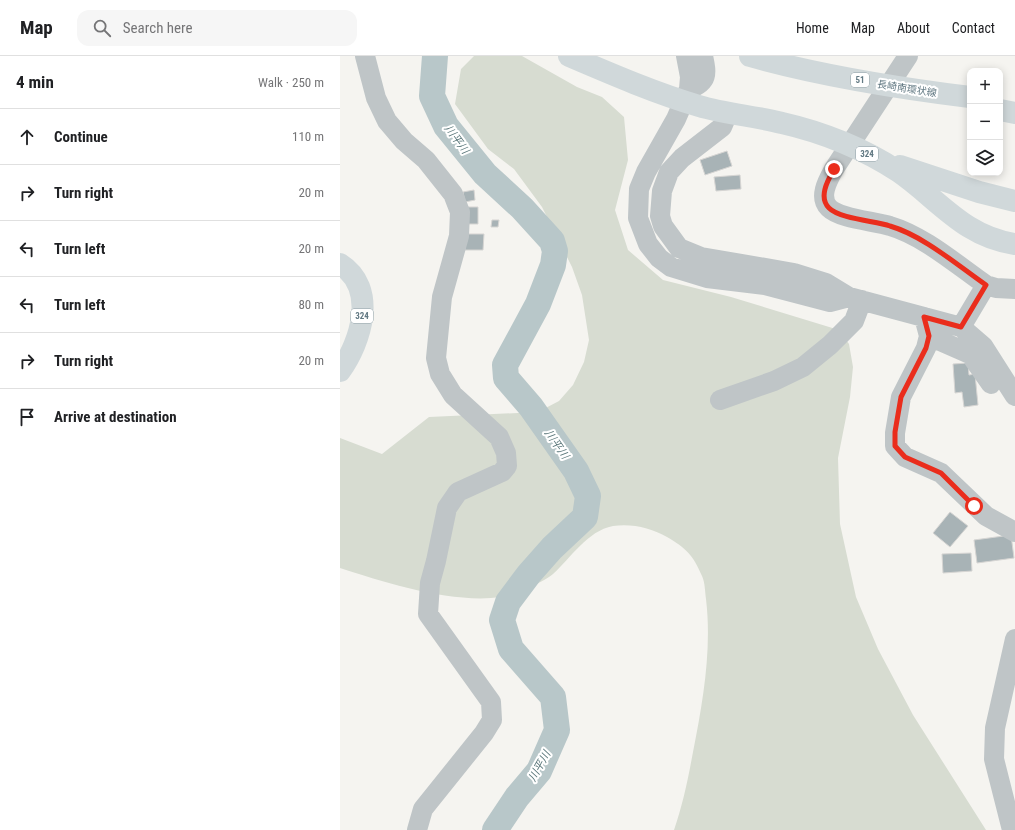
<!DOCTYPE html>
<meta charset="utf-8">
<style>
:root{--surface:#fff;--page:#f6f6f6;--text:#202124;--muted:#757577;--line:#e0e0e0}
body{margin:0;font-family:"Roboto Condensed","Noto Sans JP",sans-serif;background:var(--page);color:var(--text)}
.controls{position:absolute;right:12px;top:12px;display:grid;overflow:hidden;border-radius:8px;box-shadow:0 2px 10px #0003}
.controls button{width:36px;height:36px;display:grid;place-items:center;padding:0;border:0;border-bottom:1px solid var(--line);background:var(--surface);color:var(--text);font:20px sans-serif}
.stop{position:absolute;width:12px;height:12px;margin:-9px;border:3px solid #ea2d1c;border-radius:50%;background:#fff}
.stop.end{background:#ea2d1c;border-color:#fff;box-shadow:0 1px 4px #0008}
.list{margin:0;padding:0;list-style:none}
h2{display:flex;justify-content:space-between;align-items:center;height:52px;margin:0;padding:0 16px;font-size:17px}
h2 small{font-size:13px;font-weight:400;color:var(--muted)}
.list li{display:grid;grid-template-columns:26px 1fr auto;gap:12px;align-items:center;box-sizing:border-box;height:56px;padding:0 16px;border-top:1px solid var(--line)}
.list b{display:block;font-size:15px;white-space:nowrap}
.list em{font-size:13px;font-style:normal;color:var(--muted)}
.icon{flex:none;width:22px;height:22px;fill:none;stroke:currentColor;stroke-width:2;stroke-linecap:round;stroke-linejoin:round}
.map{position:relative;flex:none;width:675px;height:774px;overflow:hidden}
header{display:flex;align-items:center;gap:24px;box-sizing:border-box;height:56px;padding:0 20px;background:var(--surface);border-bottom:1px solid var(--line)}
header strong{font-size:19px}
nav{display:flex;gap:22px;margin-inline-start:auto;font-size:14px}
.search{width:280px;height:36px;background:var(--page);display:flex;align-items:center;gap:10px;box-sizing:border-box;padding:0 14px;border-radius:12px;color:var(--muted);font-size:15px}
main{display:flex}
aside{flex:1;background:var(--surface)}
.map>svg:first-child{display:block}
.green{fill:#d7dcd1}
.lines{fill:none;stroke-linecap:round;stroke-linejoin:round}
.river{stroke:#b8c7c9;stroke-width:26}
.building{fill:#a8b3b6;stroke:#d6d5d3}
.minor{stroke:#bfc5c7;stroke-width:20}
.highway{stroke:#d0d8da;stroke-width:22}
.route{stroke:#ea2d1c;stroke-width:5}
.labels{text-anchor:middle;stroke-width:4;stroke-linejoin:round;paint-order:stroke}
.shield{fill:#fff;stroke:#91a1a8;stroke-width:1}
.shield-label{font-size:9px;font-weight:bold;fill:#627983}
.street-label{font-size:10px;fill:#627983;stroke:#fff}
.water-label{font-size:11px;font-style:italic;fill:#597679;stroke:#fff}
</style>
<header>
<strong>Map</strong>
<div class="search"><svg class="icon" aria-label="search" viewBox="0 0 24 24"><circle cx="10" cy="10" r="6"/><path d="M15 15l6 6"/></svg>Search here</div>
<nav><a>Home</a><a>Map</a><a>About</a><a>Contact</a></nav>
</header>
<main>
<aside>
<h2>4 min<small>Walk · 250 m</small></h2>
<ul class="list">
<li><svg class="icon" aria-label="ahead" viewBox="0 0 24 24"><path d="M12 20V5M6 11l6-6 6 6"/></svg><div><b>Continue</b></div><em>110 m</em></li>
<li><svg class="icon" aria-label="right" viewBox="0 0 24 24"><path d="M7 20v-9h11M14 6l5 5-5 5"/></svg><div><b>Turn right</b></div><em>20 m</em></li>
<li><svg class="icon" aria-label="left" viewBox="0 0 24 24"><path d="M17 20v-9H6M10 6l-5 5 5 5"/></svg><div><b>Turn left</b></div><em>20 m</em></li>
<li><svg class="icon" aria-label="left" viewBox="0 0 24 24"><path d="M17 20v-9H6M10 6l-5 5 5 5"/></svg><div><b>Turn left</b></div><em>80 m</em></li>
<li><svg class="icon" aria-label="right" viewBox="0 0 24 24"><path d="M7 20v-9h11M14 6l5 5-5 5"/></svg><div><b>Turn right</b></div><em>20 m</em></li>
<li><svg class="icon" aria-label="arrive" viewBox="0 0 24 24"><path d="M6 21V4h12l-3 4 3 4H6"/></svg><div><b>Arrive at destination</b></div></li>
</ul>
</aside>
<div class="map">
<svg width="675" height="774" viewBox="0 0 675 774">
<rect width="100%" height="100%" fill="#f5f4f0"/>
<path class="green" d="M134,0H182L237,31L262,41L284,61L288,104L275,154L288,194L323,224L391,241L499,274L509,288L513,311L510,341L498,402L500,468L516,541L538,593L573,659L646,774H334C343,748 348,723 353,696C363,646 372,593 366,543C365,536 365,526 362,520C353,499 346,492 327,481C312,472 291,467 273,470C247,475 231,502 213,518C202,527 175,539 161,541C113,548 46,527 0,512V382L42,398L89,361L198,356L219,345L233,329L244,306L249,284L242,239L232,211L202,151L174,113L148,93L115,48L121,13Z"/>
<g class="lines">
<path class="river" d="M95,0L92,40L106,70L145,118L182,152L212,185L215,195L213,209L198,248L165,309L166,322L191,351L236,415L248,440L245,461L212,492L189,518L168,546L162,564L171,593L213,641L217,674L199,715L177,741L155,774"/>
</g>
<path class="building" d="M387,95L392,110L365,119L360,104Z
M400,119L401,133L376,135L374,121Z
M134,134L135,144L125,146L123,136Z
M126,151H138V168H127Z
M152,164H159L158,171H151Z
M126,178H144L143,194H125Z
M628,307L629,319L635,318L638,349L624,351L622,336L615,337L613,308Z
M610,456L628,470L610,491L593,477Z
M671,479L674,502L637,507L634,484Z
M631,497L632,515L603,517L602,498Z"/>
<g class="lines">
<path class="minor" d="M25,0L36,42L47,65L64,85L86,104L113,138L120,156L119,180L102,241L96,302L100,318L113,339L159,381L166,397L167,410L162,416L118,436L107,452L96,505L90,527L88,558L151,646L152,664L144,677L83,753L77,774
M346,0L350,21L349,33L336,63L306,116L299,133L298,162L308,188L319,202L331,211L367,222L425,229L490,246L509,241L621,271L643,290L675,340
M568,0L494,113C488,124 478,141 489,152C500,163 535,165 550,170C584,180 617,209 646,229L656,232L675,233
M349,33C368,26 367,18 363,0
M388,57L382,71L342,102L329,116L322,135L320,160L323,170L339,192L361,201L454,217L486,227L509,241
M584,261L589,280L586,292L561,341L555,377V390L565,401L601,417L646,460L675,476
M621,271L646,229
M589,280L630,298L651,328
M380,344L434,325L463,311L490,289L514,265L522,244
M672,774L654,703L655,672L675,583"/>
<path class="highway" d="M229,0C271,18 315,37 359,50C386,58 415,60 442,67C482,76 525,93 559,116C598,143 624,181 675,188
M410,0C481,20 557,32 630,41
M660,54L675,57
M560,110L639,136L675,145
M0,208C38,232 21,286 0,315"/>
</g>
<g class="lines">
<path class="route" d="M494,113C488,124 478,141 489,152C500,163 535,165 550,170C584,180 617,209 646,229L621,271L584,261L589,280L586,292L561,341L555,376V390L565,401L601,417L634,450"/>
</g>
<g class="labels">
<g class="shield">
<rect x="511" y="17" width="18" height="14" rx="3"/>
<rect x="516" y="91" width="22" height="14" rx="3"/>
<rect x="11" y="253" width="22" height="14" rx="3"/>
</g>
<g class="shield-label">
<text x="520" y="27">51</text>
<text x="527" y="101">324</text>
<text x="22" y="263">324</text>
</g>
<g class="street-label">
<text transform="translate(567 32) rotate(9)" y="4">長崎南環状線</text>
</g>
<g class="water-label">
<text transform="translate(117 83) rotate(53)" y="4">川平川</text>
<text transform="translate(217 388) rotate(55)" y="4">川平川</text>
<text transform="translate(199 710) rotate(-61)" y="4">川平川</text>
</g>
</g>
</svg>
<div class="controls">
<button>+</button>
<button>−</button>
<button><svg class="icon" aria-label="layers" viewBox="0 0 24 24"><path d="M12 4l9 5-9 5-9-5zM3 14l9 5 9-5"/></svg></button>
</div>
<div class="stop" style="left:634px;top:450px"></div>
<div class="stop end" style="left:494px;top:113px"></div>
</div>
</main>
